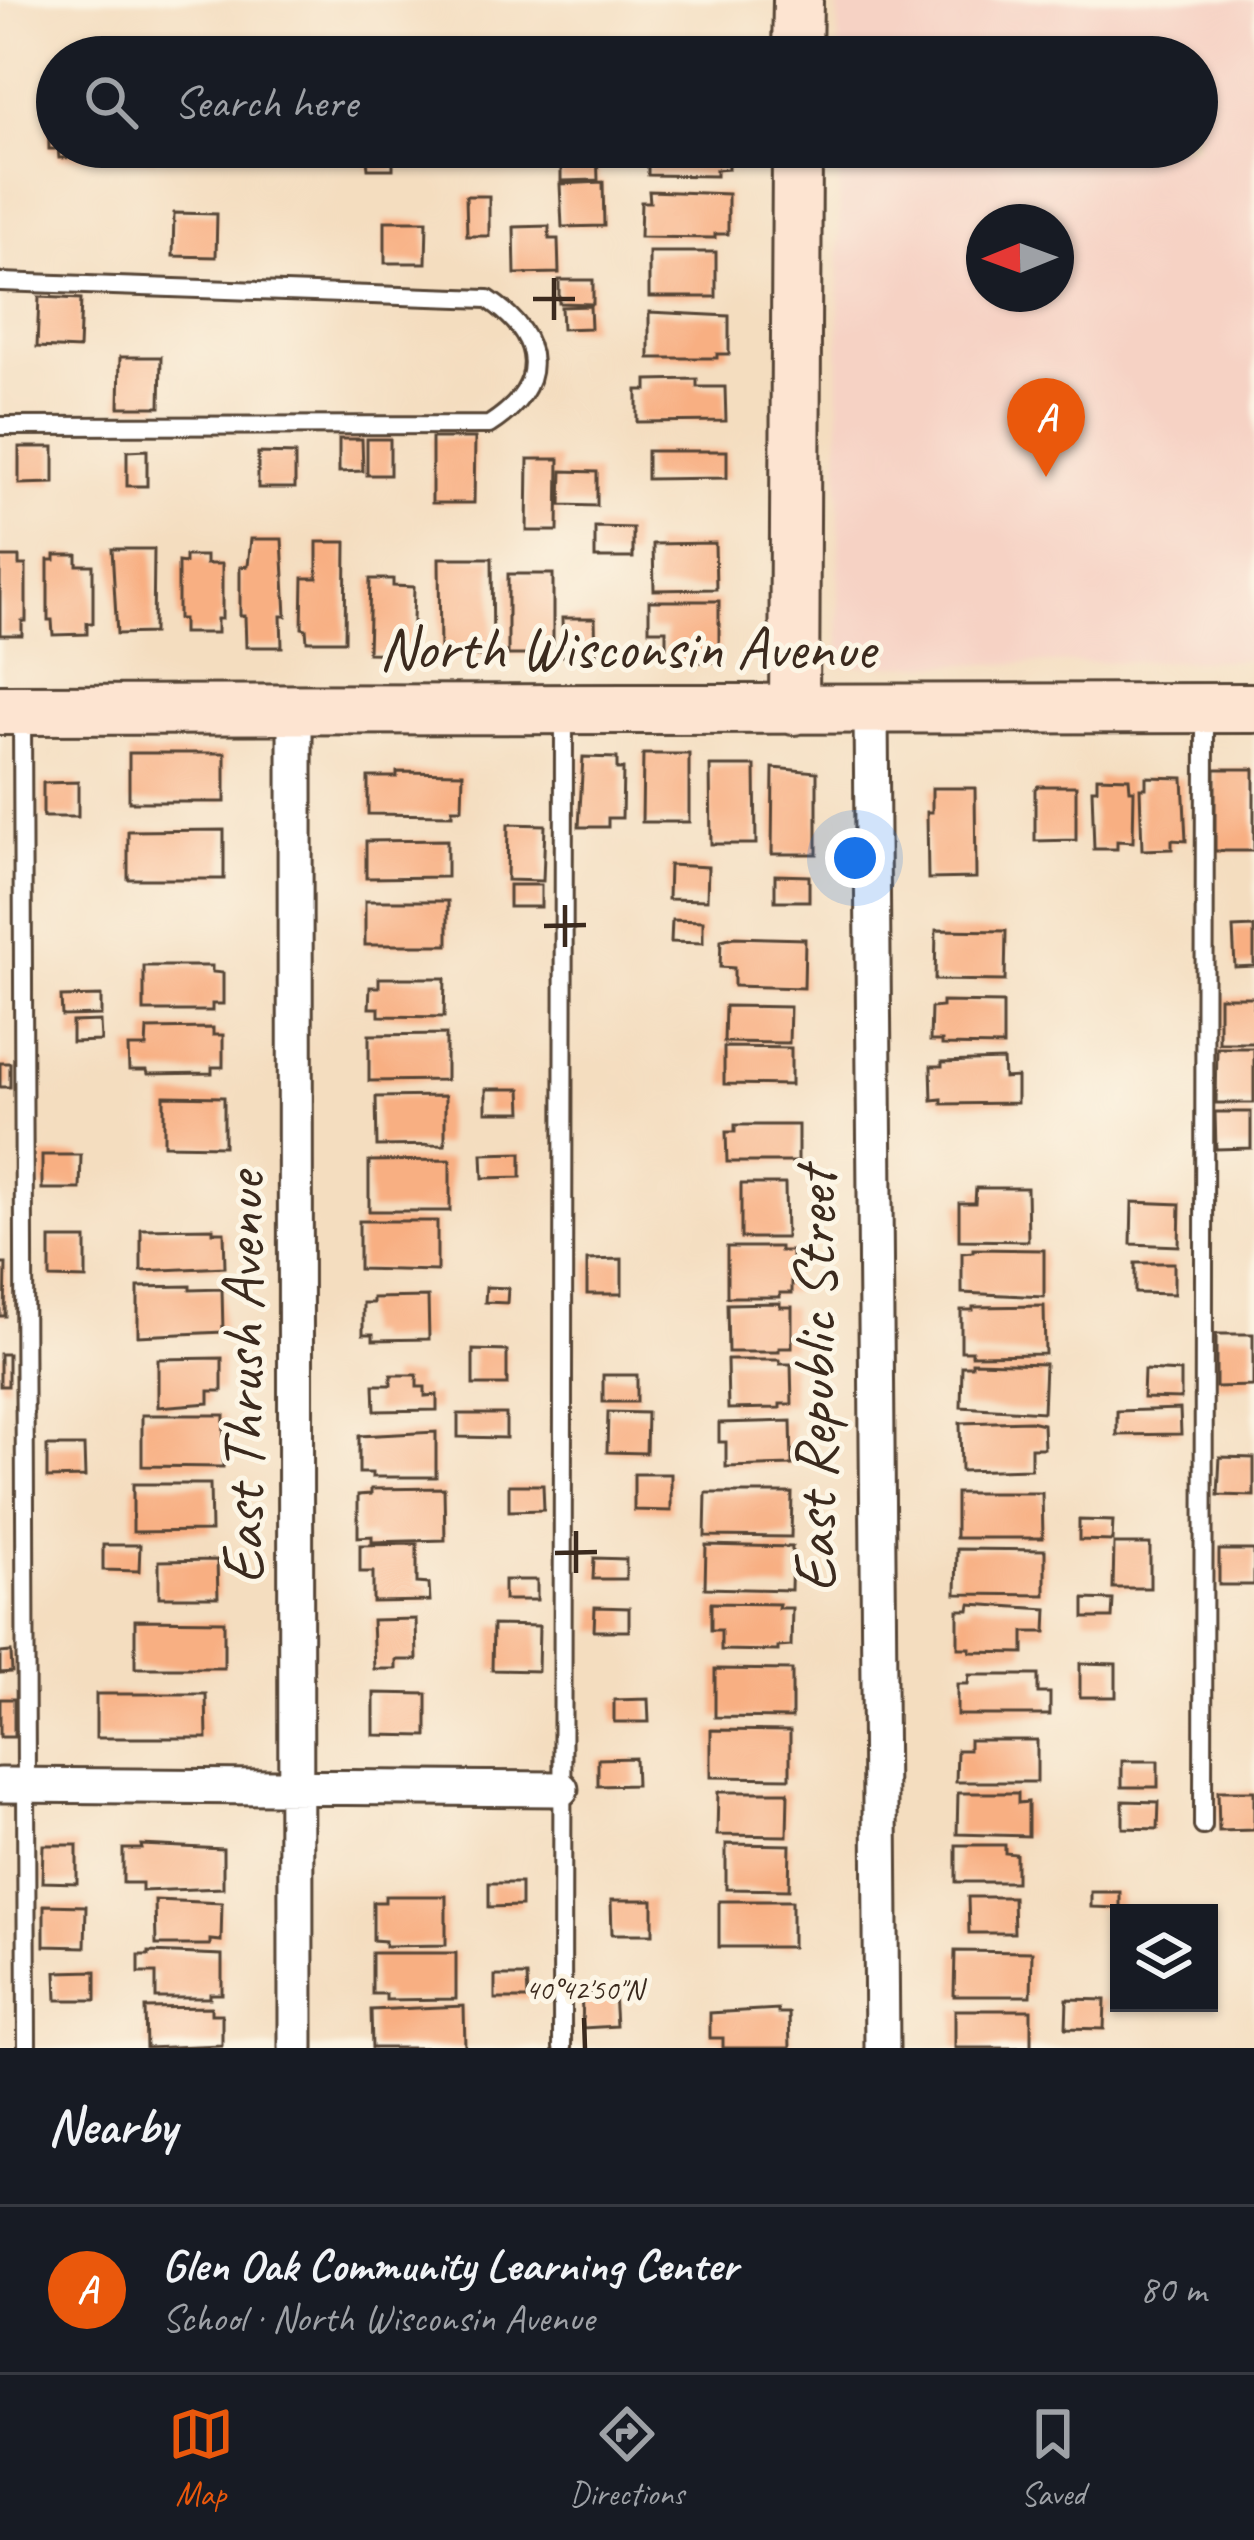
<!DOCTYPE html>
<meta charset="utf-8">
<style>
:root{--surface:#171b24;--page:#242831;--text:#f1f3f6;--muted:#9ea1a6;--line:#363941;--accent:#ea580c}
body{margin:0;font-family:Caveat,sans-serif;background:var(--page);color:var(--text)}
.controls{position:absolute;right:36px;bottom:36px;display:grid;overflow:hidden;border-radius:0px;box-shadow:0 3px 9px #0004}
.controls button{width:108px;height:108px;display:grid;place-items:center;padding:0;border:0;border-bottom:3px solid var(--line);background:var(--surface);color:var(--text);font:60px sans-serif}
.compass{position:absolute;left:966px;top:204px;width:108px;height:108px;border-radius:50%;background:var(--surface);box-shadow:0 3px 9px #0004;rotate:269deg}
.you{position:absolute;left:855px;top:858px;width:42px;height:42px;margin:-30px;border:9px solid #fff;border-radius:50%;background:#1a73e8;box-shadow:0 0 0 18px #1a73e833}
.badge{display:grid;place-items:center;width:78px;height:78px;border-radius:50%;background:var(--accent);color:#fff;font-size:39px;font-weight:700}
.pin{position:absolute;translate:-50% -99px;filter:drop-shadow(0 3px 6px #0008)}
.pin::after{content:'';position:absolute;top:63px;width:42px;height:36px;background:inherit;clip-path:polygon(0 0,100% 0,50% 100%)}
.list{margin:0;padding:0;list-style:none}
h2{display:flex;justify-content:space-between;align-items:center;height:156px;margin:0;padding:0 48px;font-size:51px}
h2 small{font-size:39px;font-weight:400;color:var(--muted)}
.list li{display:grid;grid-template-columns:78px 1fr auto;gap:36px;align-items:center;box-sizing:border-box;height:168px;padding:0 48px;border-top:3px solid var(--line)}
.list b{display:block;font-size:45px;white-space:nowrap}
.list p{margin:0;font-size:39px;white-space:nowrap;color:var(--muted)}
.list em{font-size:39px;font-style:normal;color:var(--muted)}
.icon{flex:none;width:66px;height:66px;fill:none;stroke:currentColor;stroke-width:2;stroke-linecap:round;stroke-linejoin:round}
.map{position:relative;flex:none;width:1254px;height:2048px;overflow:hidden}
.search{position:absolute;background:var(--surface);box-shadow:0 3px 9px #0004;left:36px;right:36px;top:36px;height:132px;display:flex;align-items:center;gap:30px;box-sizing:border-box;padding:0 42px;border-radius:66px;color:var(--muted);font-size:45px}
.sheet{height:324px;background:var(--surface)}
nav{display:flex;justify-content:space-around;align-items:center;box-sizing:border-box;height:168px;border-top:3px solid var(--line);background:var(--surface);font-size:33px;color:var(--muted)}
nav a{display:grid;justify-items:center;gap:6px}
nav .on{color:var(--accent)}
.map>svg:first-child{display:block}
.built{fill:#f6d2c4;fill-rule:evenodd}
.building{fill:#f8af82}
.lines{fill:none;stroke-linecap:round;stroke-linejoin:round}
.lane-casing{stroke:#574536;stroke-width:22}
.street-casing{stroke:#574536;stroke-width:39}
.secondary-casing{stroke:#574536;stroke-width:54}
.lane{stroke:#fff;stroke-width:16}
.street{stroke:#fff;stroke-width:33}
.secondary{stroke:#fde4d1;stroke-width:48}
.ticks{fill:none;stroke:#3b2a1e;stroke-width:4.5}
.labels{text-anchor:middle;stroke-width:10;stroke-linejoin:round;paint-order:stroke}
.street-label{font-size:60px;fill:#3b2a1e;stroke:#fcf5e5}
.ticks-label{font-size:30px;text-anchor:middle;fill:#3b2a1e;stroke:#fcf5e5;stroke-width:10;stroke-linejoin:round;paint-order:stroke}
</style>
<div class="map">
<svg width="1254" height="2048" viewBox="0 0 1254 2048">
<rect width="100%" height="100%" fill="#fcf5e5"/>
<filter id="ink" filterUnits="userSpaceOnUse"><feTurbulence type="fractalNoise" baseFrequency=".00833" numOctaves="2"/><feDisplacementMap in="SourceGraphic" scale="24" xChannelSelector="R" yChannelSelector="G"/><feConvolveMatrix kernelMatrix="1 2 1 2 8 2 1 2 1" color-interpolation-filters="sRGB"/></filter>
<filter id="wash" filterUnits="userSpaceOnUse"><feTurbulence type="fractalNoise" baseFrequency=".004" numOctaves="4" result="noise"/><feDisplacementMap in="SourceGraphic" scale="48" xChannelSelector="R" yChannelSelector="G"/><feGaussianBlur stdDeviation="2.7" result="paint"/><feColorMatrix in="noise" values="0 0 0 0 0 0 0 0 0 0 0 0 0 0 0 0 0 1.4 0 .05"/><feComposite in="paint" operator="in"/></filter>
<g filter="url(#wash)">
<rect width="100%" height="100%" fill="#f4ddbf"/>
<path class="built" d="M838,0H1254V660L839,666V147H1197V57H839ZM984,222H1056V294H984Z"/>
<g id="blocks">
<path class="building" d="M48,84H57V149H49Z
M58,147H89V157L59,158Z
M123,147H155V159H123Z
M366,147H416V157H393V169H368Z
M432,147H477V153L432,152Z
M561,147H597L598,180L561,181Z
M648,147H728V169L716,170V176L648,175Z
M603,182L604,226L562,227L560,184Z
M649,191L728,194V234H715V238L640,237L641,202H650Z
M466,196H489V236H467Z
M174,213L217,214L216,257L173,256Z
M385,221H427L426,263H385Z
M549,226V239H558L559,273L515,274L514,227Z
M649,252H716V297H649Z
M559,280H593V304L559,303Z
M39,297L81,299L79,349L37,347Z
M590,306L591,328L562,329L561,307Z
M649,312L729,316V354H717V358H649Z
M120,357H161L160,407H119Z
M697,379V387H725L726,421L637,422V390H647V380Z
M432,438H475L474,503H432Z
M339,439H362L363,471L339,472Z
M367,439H390V475H367Z
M19,447H54V483L19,484Z
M147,450V486H127V451Z
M647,451H727V478L647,479Z
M258,453L295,454V488H258Z
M528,459H559L558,531H527Z
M562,471L597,472V506L561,505Z
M595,527L633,528V558H595Z
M251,539H282L286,616H281L282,647H246L245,616H240V567L248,566Z
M317,542H346L345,641H307L306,629L302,628L303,578H317Z
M715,543L716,589L654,590L653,544Z
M112,549H154L153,633L117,634Z
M55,555H77V565H93V623H87V634L53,635L52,620H48V560H55Z
M185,556H206V564H222V619H217V633H183V619H178V562L185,563Z
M0,557H19V565H26V621H22V635H0Z
M439,558H492L493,656H440Z
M508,574H553V655H508Z
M370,579H393V586L414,587L412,654L368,653Z
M649,601H719V662H666V630H649Z
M562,618H595L596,656H563Z
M129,753H225V802H129Z
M643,754H689V822H642Z
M583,757L617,758V769H623L622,818H608V827H579Z
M710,766H755L756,844H711Z
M773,768L817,772V854H772Z
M1215,769H1254V851H1215Z
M397,772L463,773L462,809H452V815L368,814V777H397Z
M1097,777L1129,778L1130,790H1134L1133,842L1117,841V849H1094L1092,789H1097Z
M1146,777L1183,778L1186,841L1172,840V849L1142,850L1140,788H1146Z
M78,782V817H43V783Z
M1038,786H1076V840L1035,841V789Z
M932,788H975L976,878L928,879L927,812H932Z
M508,824L545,825L543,881L507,880Z
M224,830V879H128V831Z
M447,840V877L366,878V841Z
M669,865L708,867L707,900L668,899Z
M775,875L809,876V901H775Z
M509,885H541V907H509Z
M365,901H448V945H365Z
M672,920L703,921V943L671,942Z
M1254,927V966L1235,967L1233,928Z
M936,930L1006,931L1005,981L935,980Z
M734,937L805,939L804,988L734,986V968L720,967L721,940Z
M144,966H212V972L223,973V1004H212V1011H144Z
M379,978H445L444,1017L379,1016V1008H369L370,987H379Z
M101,996V1015L62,1016L61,997Z
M1219,997H1254V1043H1219Z
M942,1002L1003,1003V1046L942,1045V1041H930L931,1008L942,1007Z
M725,1006L790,1007L789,1043L724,1042Z
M100,1021L101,1041L72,1042V1022Z
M213,1028V1035H223V1067H212V1073L148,1074L147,1070H129L128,1047H146L147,1029Z
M446,1034V1080L369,1081V1035Z
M724,1047L791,1048V1085L724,1084Z
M1217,1048H1254V1103H1216Z
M1003,1060L1004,1078L1017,1077V1103L942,1104V1099L932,1100L931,1066H942V1062Z
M0,1063H10V1087H0Z
M486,1089H521L522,1112H486Z
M164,1096L224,1097V1146L164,1145Z
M445,1096V1145L377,1146L376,1097Z
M1215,1112H1251V1148L1216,1149Z
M735,1125H798V1162H727L726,1132H735Z
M521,1153V1177L483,1178L482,1154Z
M42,1155H81L80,1189H42Z
M450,1160V1211H369V1161Z
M741,1184H785L786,1238H741Z
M976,1188H1027L1028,1241L959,1240V1203H975Z
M1132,1202L1180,1204L1179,1246L1131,1244Z
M359,1221H437V1271L359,1269Z
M213,1228V1232H224L225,1267L141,1271V1229Z
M50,1239H86V1279L50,1278Z
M727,1247H780V1251H792V1293H780V1297H727Z
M973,1249L1044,1250V1297L962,1293V1253L973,1252Z
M622,1259V1294H587V1260Z
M1135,1263H1174V1294L1135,1293Z
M0,1264H6L5,1316H0Z
M190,1286V1290L222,1289L223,1332L138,1336V1287Z
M486,1287L508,1288L507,1303L485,1302Z
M428,1297L429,1339L373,1340V1334H363V1303H373V1298Z
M780,1303V1307H792V1348H779V1352H728L727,1304Z
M1044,1306L1045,1354L972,1355V1351H961V1310H973V1307Z
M1216,1334H1253V1386L1216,1387Z
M473,1350L507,1351V1385H473Z
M0,1354H8V1386H0Z
M222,1358V1391H209V1403L158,1407V1359Z
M727,1360H779L780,1364H791L792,1404H780V1408L728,1409Z
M972,1362L1045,1364L1043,1412L961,1407L962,1366H972Z
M1144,1370L1181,1372V1399L1143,1398Z
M391,1375H417V1387H425V1396L437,1395V1410L375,1411L374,1385H391Z
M603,1375H637V1402H603Z
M1180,1409L1181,1434L1117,1435V1411Z
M608,1412L647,1413L646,1453L607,1452Z
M458,1414H506V1438L458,1437Z
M142,1415H224L223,1467L142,1466Z
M791,1421L792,1465L726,1467V1442H719V1423Z
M1030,1421L1043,1424L1044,1448H1031V1469L961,1471L960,1423Z
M436,1432V1477H372V1473H359V1436Z
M47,1446H84L85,1477L47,1478Z
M1220,1457L1254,1458V1496L1218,1495Z
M634,1474H671V1511L634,1510Z
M133,1484H210L211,1531L133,1532Z
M509,1485H543L544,1510L509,1511Z
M444,1488L445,1540L372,1542V1536L358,1537V1495L371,1494V1489Z
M706,1493H792L791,1537L705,1536Z
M956,1493H1042L1043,1538H956Z
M1079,1520L1113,1521L1112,1541L1079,1540Z
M417,1544V1583L429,1584L430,1601L373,1602V1572H360V1545Z
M1114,1544H1150V1588H1113Z
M103,1545H140L139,1571L103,1570Z
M706,1545L792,1547L791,1590L705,1588Z
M957,1549L1045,1550V1595L956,1594Z
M1219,1550H1254V1585H1219Z
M594,1558L626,1559V1579H593Z
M217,1560L218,1597H159V1561Z
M504,1580H537V1600H504Z
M1084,1599L1113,1600L1112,1618H1084Z
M711,1603L779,1604L778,1608H792L791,1646L778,1647V1651L721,1650V1630H711Z
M970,1604L1047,1609L1046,1632H1024V1653L970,1652V1648H958V1610H969Z
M595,1607L629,1608V1631H594Z
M416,1619L417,1660H396V1669H374L372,1620Z
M135,1620L224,1621V1668H135Z
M493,1625L539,1626L538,1671L492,1670Z
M11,1652L12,1672L0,1673V1653Z
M1080,1663L1116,1664V1697H1080Z
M715,1669L792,1670V1718L715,1717Z
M969,1675H1038V1693H1050V1715H957V1684H968Z
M374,1693L427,1694V1736L374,1735Z
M96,1694H206L207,1738H96Z
M0,1699H14V1737H0Z
M648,1699L649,1722H614V1700Z
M711,1730L790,1731V1778L711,1777Z
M969,1740H1037V1782H956L957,1750H969Z
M635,1758L636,1785L598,1786V1759Z
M1122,1761H1158V1787H1122Z
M1218,1791H1254V1830L1219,1831Z
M718,1792H788L787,1836L717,1835Z
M958,1793H1018V1803L1028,1802V1836L957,1834Z
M1123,1801L1159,1802L1158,1829L1123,1828Z
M726,1844L790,1845L789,1890L726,1889Z
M43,1845H77V1883L42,1882Z
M141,1845L223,1849V1888L142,1891V1883H123V1849H142Z
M956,1845H1005V1853L1016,1854V1882H956Z
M489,1883H521V1906L489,1907Z
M1091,1892H1120V1908L1091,1907Z
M385,1896H446V1945L385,1946V1941L373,1940V1902H385Z
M968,1897H1013L1014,1933H969Z
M155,1900L222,1903L221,1941L210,1940V1945H156Z
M611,1900H653V1934H612Z
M719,1901H792V1947H719Z
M44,1905L86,1906L85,1947L44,1946Z
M955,1951L1032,1952L1031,1996H954Z
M149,1952L222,1955V1994H210V1998H156V1973H139V1955H149Z
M372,1953H456V1999L386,2000V1994H372Z
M96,1971V2000H57L56,1972Z
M495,1976H527L528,1999H495Z
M614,1992L616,2026L583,2028L581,1994Z
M1067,1999L1105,2000L1104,2029L1066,2028Z
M464,2006L465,2048H372L371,2010Z
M211,2007V2014H222V2045L146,2048L145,2008Z
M778,2009V2013H789L790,2048H723V2038H710V2013Z
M955,2010H1031V2048H955Z"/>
</g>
</g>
<g filter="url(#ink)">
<use href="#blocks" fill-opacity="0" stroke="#574536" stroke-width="3"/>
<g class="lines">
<defs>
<path id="lane" d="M0,282L488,299C545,337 550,386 489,425L0,426
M22,711L27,2048
M1203,1826L1205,715
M562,2048L564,710"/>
<path id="street" d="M295,709L296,2048
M871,712L882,2048
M0,1785L561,1789"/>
<path id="secondary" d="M797,57L798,0
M0,710L1254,708
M794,710L797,147"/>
</defs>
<use href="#lane" class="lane-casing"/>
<use href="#street" class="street-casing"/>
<use href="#secondary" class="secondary-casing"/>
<use href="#lane" class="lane"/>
<use href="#street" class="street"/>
<use href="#secondary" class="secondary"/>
</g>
</g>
<path class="ticks" d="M554,278V320M533,299H575M565,905V947M544,926L586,925M576,1531V1573M555,1553L597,1552M584,2018L585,2048"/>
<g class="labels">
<g class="street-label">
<text x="627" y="668">North Wisconsin Avenue</text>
<text transform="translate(242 1378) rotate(-90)" y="21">East Thrush Avenue</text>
<text transform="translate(814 1380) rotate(-90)" y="21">East Republic Street</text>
</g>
</g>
<g class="ticks-label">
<text x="584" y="1999">40°42'50"N</text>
</g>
</svg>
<div class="controls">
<button><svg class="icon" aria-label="layers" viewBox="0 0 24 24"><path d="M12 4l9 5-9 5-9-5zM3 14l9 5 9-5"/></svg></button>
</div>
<svg class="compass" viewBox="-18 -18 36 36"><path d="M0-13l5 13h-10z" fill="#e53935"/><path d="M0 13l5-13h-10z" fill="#9ea1a6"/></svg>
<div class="you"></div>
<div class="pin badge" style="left:1046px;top:477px">A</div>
<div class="search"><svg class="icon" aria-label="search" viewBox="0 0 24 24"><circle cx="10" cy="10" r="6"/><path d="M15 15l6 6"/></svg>Search here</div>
</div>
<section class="sheet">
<h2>Nearby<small></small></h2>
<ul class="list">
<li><span class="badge">A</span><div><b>Glen Oak Community Learning Center</b><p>School · North Wisconsin Avenue</p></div><em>80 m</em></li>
</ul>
</section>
<nav>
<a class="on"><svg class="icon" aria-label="map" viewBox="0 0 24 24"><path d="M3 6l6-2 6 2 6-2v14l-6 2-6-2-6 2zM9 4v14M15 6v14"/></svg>Map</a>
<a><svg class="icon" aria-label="directions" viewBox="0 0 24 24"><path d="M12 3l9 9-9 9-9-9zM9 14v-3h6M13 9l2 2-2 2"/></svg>Directions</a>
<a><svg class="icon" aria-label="saved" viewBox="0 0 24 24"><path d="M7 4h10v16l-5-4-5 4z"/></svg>Saved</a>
</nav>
